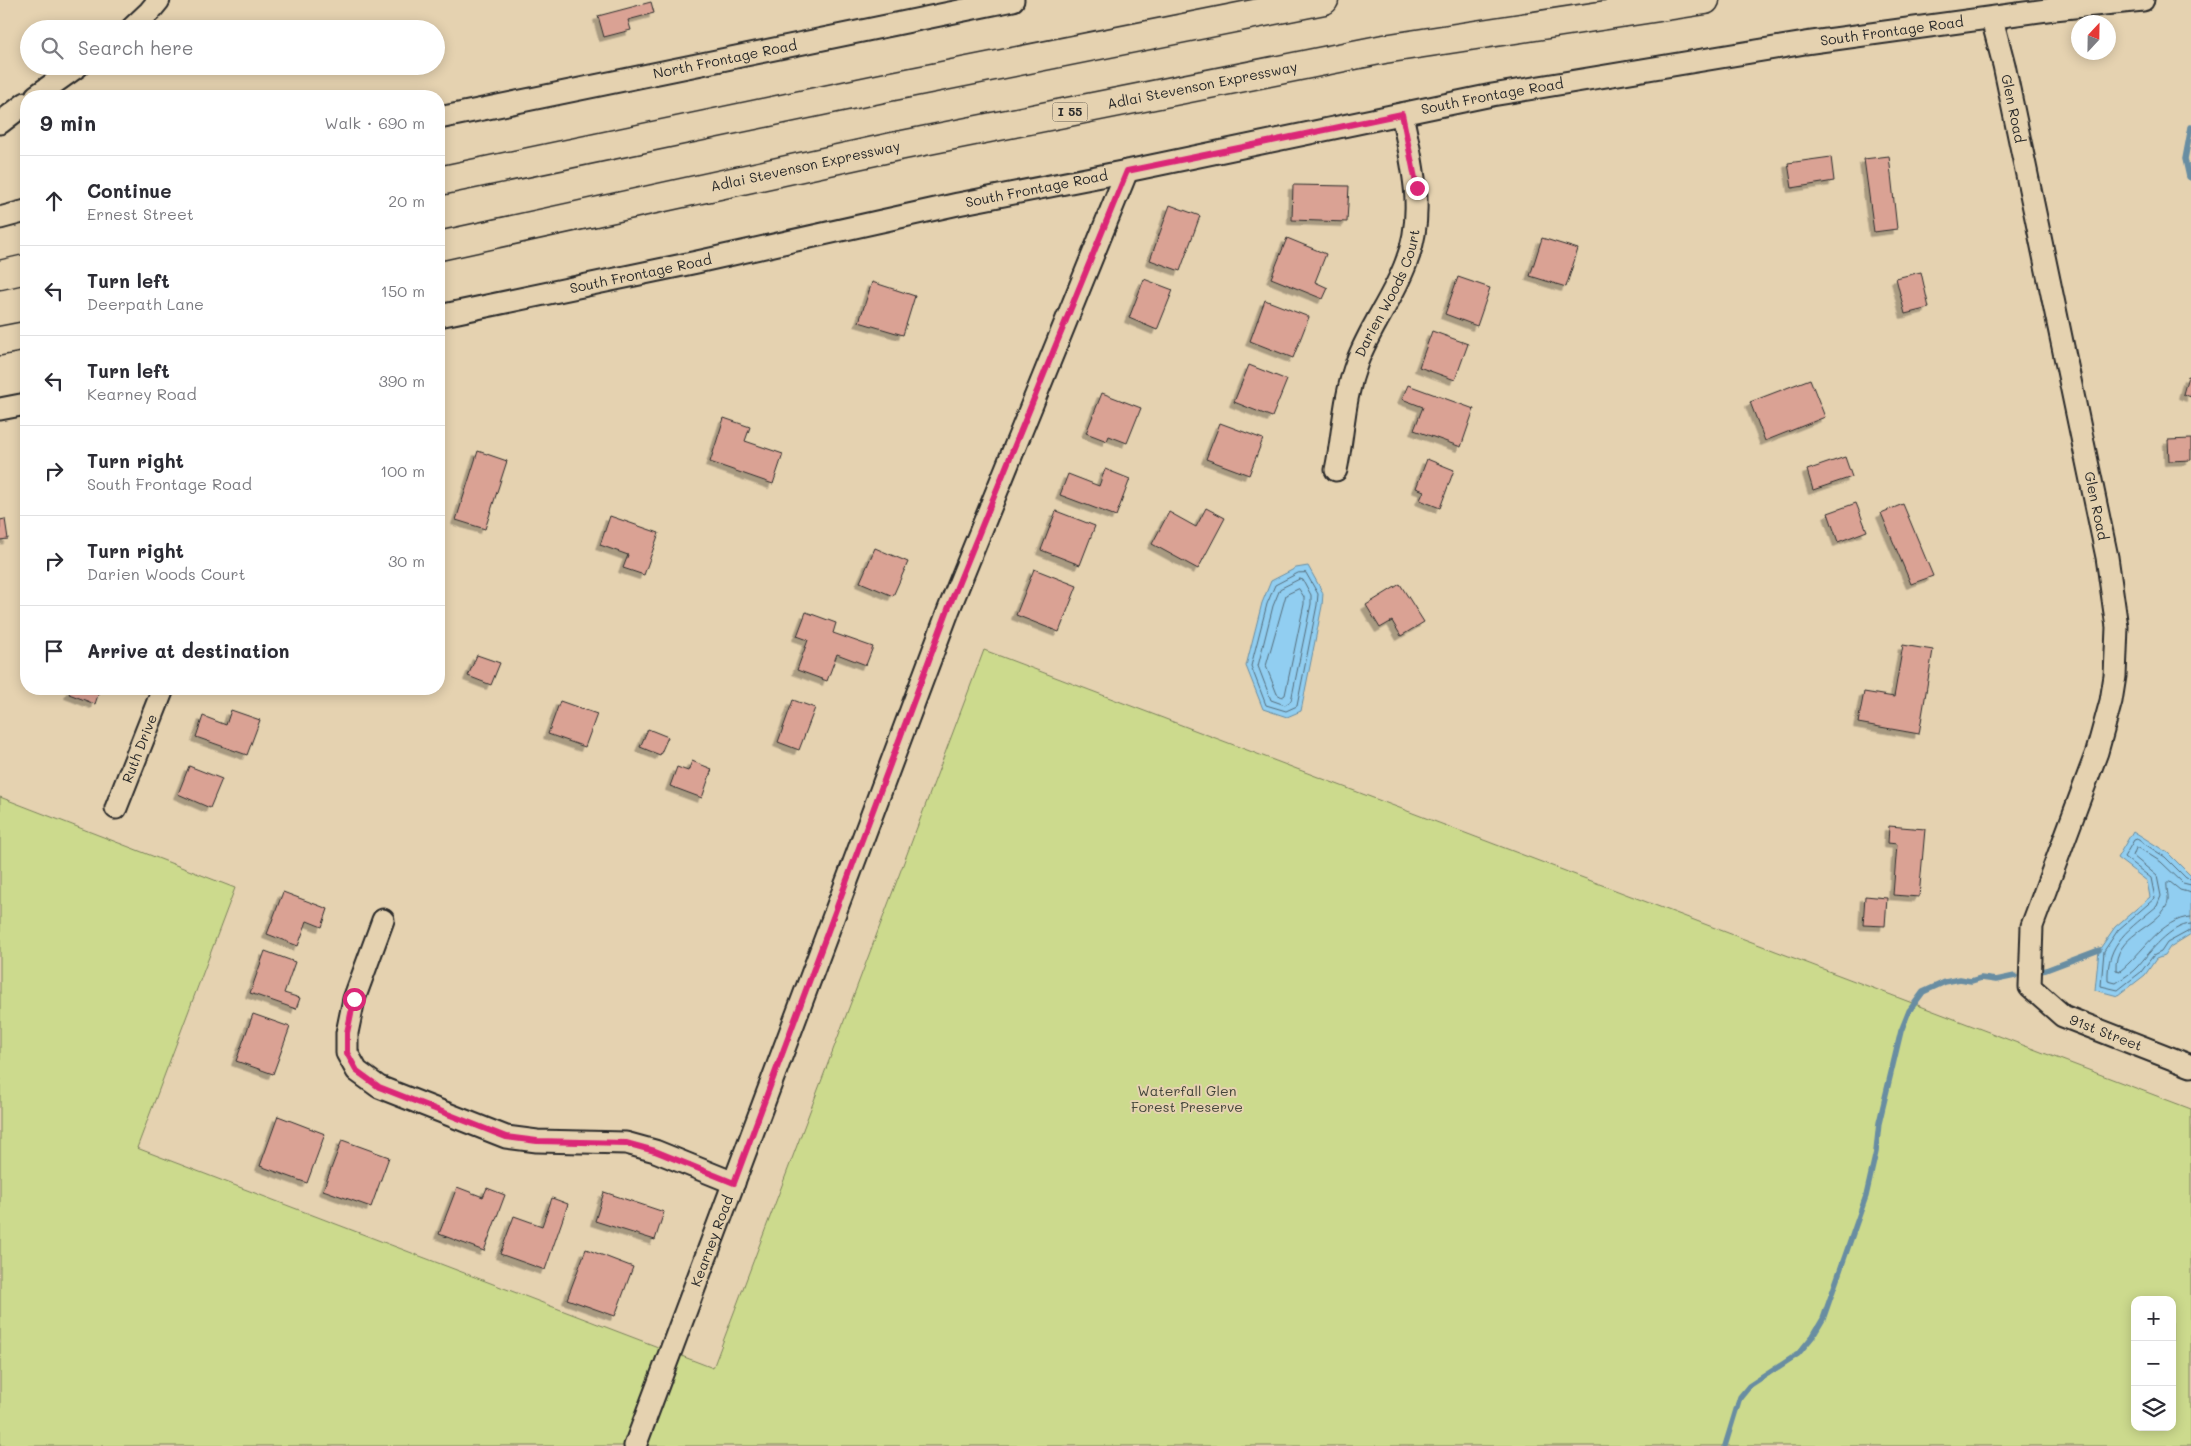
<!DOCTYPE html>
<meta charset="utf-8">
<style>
:root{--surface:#fff;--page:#f7f7f7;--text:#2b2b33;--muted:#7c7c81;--line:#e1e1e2}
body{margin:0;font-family:Mali,sans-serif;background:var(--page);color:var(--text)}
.controls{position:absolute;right:15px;bottom:15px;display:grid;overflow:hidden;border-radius:10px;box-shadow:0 2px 12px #0003}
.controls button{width:45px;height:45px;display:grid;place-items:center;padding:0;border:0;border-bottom:1px solid var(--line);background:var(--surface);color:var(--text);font:25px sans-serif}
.compass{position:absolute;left:2071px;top:15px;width:45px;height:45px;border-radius:50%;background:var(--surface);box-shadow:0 2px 12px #0003;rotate:22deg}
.stop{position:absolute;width:15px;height:15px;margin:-11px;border:4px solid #db2777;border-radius:50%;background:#fff}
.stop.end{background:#db2777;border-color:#fff;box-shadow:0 1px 5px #0008}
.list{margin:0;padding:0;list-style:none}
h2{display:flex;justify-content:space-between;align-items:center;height:65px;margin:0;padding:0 20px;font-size:21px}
h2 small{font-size:16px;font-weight:400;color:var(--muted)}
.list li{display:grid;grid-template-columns:32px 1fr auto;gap:15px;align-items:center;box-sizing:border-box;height:90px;padding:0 20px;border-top:1px solid var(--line)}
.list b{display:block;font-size:19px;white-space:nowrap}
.list p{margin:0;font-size:16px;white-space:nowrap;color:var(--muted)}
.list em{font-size:16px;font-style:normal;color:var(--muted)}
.icon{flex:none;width:28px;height:28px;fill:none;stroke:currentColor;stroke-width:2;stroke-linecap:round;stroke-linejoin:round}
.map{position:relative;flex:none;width:2191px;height:1446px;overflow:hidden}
.search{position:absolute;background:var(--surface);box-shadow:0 2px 12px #0003;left:20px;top:20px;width:425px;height:55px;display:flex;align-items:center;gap:12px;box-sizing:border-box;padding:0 18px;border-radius:28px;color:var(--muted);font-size:19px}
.panel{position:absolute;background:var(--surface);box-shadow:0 2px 12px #0003;left:20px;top:90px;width:425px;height:605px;border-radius:20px}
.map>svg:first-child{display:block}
.green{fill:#ccda8d;stroke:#7c825c;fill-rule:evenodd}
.water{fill:#91cef1;stroke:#688da2}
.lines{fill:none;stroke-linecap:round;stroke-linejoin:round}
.shore{stroke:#546c7a;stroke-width:1}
.stream{stroke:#688da2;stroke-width:5.5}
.building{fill:#daa294;stroke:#2b2b2b;filter:url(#shadow)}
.minor-casing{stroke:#2b2b2b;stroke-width:25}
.highway-casing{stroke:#2b2b2b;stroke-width:31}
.minor{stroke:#e5d2b0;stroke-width:21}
.highway{stroke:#e5d2b0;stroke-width:28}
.route{stroke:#db2777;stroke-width:6}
.labels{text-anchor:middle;stroke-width:4;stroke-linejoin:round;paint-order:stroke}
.shield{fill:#e5d2b0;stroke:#635d53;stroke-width:1}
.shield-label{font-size:12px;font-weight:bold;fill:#2b2b2b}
.street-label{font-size:14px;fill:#2b2b2b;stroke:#e5d2b0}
.park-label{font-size:14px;fill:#43453a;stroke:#e5d2b0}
</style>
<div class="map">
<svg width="2191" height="1446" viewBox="0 0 2191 1446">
<defs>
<filter id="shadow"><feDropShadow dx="-4.5" dy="4.5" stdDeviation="0" flood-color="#0004"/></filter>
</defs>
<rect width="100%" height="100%" fill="#e5d2b0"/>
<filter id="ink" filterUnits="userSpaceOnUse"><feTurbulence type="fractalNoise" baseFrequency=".02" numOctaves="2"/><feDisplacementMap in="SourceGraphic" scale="10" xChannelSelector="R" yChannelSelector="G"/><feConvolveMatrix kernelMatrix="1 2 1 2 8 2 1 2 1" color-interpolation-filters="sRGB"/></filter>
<g filter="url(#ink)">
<path class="green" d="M984,650L2191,1109V1446H0V797L235,888L137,1148L713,1368ZM2135,1300H2172V1427H2135Z"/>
<path class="water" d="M1308,566L1323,593L1322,606L1301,711L1287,717L1263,709L1246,666L1262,603L1271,581L1296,568Z
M2133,831L2168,853L2191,876V934L2170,947L2164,956L2156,959L2145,975L2118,996L2095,990L2099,950L2115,927L2150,897L2147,881L2117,858Z"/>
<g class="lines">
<path class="shore" d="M1306,573L1318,594L1317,605L1297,706L1286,711L1266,705L1251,666L1267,604L1275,585L1298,573Z
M1300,579L1303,580L1311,595V604L1291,701L1285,705L1271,700L1258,666L1273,606L1280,589Z
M1299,589L1304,597V604L1285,695L1282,697L1277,694L1266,666L1286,595Z
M2191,879L2186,878L2165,857L2137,839L2134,840L2124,857L2151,878L2155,898L2118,930L2104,951L2101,986L2118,990L2141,972L2153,956L2161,952L2167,943L2191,930
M2191,885L2183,883L2161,862L2139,848H2136L2133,856L2157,876L2161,896L2157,906C2130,929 2106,942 2108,981L2116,983C2123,978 2132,973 2138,966C2150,952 2170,925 2191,924
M2191,893L2180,890L2170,882H2167C2166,890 2170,897 2167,905C2156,929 2114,934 2116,970L2120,971C2141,955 2161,918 2191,917"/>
<path class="stream" d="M2191,127L2185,159L2189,177L2191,178
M2035,972L2046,970L2099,950
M1725,1446L1740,1397L1749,1386L1798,1354L1813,1336L1823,1319L1866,1196L1876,1152L1879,1123L1901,1031L1909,1011L1923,992L1945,982L1960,979L1971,981L1981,978L1996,980L2015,976"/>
</g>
<path class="building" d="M651,2L654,13L628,20L631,30L604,37L598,16Z
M1889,156L1897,229L1874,232L1864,159Z
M1831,157L1834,181L1792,188L1788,163Z
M1293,185L1349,186L1347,222L1292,220Z
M1170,205L1200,216L1180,271L1150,260Z
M1287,238L1326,254L1315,282L1328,288L1323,299L1271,278Z
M1542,238L1578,249L1566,287L1530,276Z
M1921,272L1929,308L1905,314L1896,278Z
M1458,277L1490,288L1477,326L1445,314Z
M1144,279L1173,290L1157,330L1129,318Z
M872,282L915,296L903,335L859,322Z
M1265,300L1309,317L1293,358L1250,341Z
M1432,331L1468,344L1455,380L1419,367Z
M1249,365L1287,380L1272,417L1234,402Z
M2188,376L2191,377V397L2183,394Z
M1810,379L1825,417L1765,441L1750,402Z
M1408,385L1474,409L1461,447L1414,430L1423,407L1402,399Z
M1102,393L1141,408L1127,443L1109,436L1107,441L1086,433Z
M724,418L750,427L745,441L783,454L773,484L710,462Z
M1220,423L1263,439L1249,475L1206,459Z
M2191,439V460L2169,461L2168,440Z
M478,451L507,461L485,529L456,520Z
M1845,457L1852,477L1813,490L1807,470Z
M1427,459L1454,470L1440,508L1420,500L1424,491L1416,488Z
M1105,469L1130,479L1116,516L1060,495L1068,474L1099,486Z
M1856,503L1867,531L1838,542L1828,513Z
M1903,504L1933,576L1911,584L1881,513Z
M1206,508L1225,518L1198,569L1152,544L1169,512L1196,527Z
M1056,511L1095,526L1080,565L1041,550Z
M610,516L659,533L644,575L623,568L628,555L600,545Z
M5,519L8,539L0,540V520Z
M875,548L908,562L893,596L860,582Z
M1034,569L1077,586L1059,632L1016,615Z
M1400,584L1424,622L1401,636L1392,621L1380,628L1366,605Z
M806,612L836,623L833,633L873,647L866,665L837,654L827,681L797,670L808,640L797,636Z
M1903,645L1933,650L1919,734L1858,723L1864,692L1894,697Z
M477,655L500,663L491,685L468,676Z
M71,689H100L95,704L69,694Z
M793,700L815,708L799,750L778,742Z
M560,701L597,714L585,747L548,734Z
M231,710L260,720L247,755L196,737L203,716L226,725Z
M648,729L668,737L660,755L640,747Z
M692,761L712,769L702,798L670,786L677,767L688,771Z
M189,766L222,779L210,808L178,794Z
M1889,826L1925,829L1919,897L1893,895L1897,844L1888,843Z
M283,892L328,909L322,927L307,921L298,946L267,934Z
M1865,896L1887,898L1885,926L1863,925Z
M265,951L295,962L284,993L300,998L296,1009L250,993Z
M253,1014L290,1027L273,1074L236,1061Z
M278,1116L325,1134L307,1183L260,1166Z
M342,1140L389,1157L371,1207L323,1190Z
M457,1187L483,1197L487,1188L505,1195L484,1251L439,1234Z
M604,1192L664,1212L655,1240L595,1221Z
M552,1198L568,1204L545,1270L500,1254L514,1216L542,1226Z
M586,1249L633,1267L615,1316L567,1299Z"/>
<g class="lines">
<defs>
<g id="minor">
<path id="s1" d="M1992,19L2004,65L2107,557L2117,627L2115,676L2111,701L2097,752L2032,926L2030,987L2063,1016L2191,1066"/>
<path d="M131,29L150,11L159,0"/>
<path d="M36,96L78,66"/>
<path id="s2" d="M439,118L1013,0"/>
<path d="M0,123L26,103"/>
<path d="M0,218L26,211"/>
<path id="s3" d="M439,316L697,262L958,204L1127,171L1492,95L1805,43L2054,9L2143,0"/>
<path d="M0,409L26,404"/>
<path id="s4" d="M1336,470C1344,432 1343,400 1357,362C1370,327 1393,298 1406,263C1426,213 1412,164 1402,114"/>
<path id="s5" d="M116,808L163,689"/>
<path d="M383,920L354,999L347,1033V1053L357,1071L379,1087L506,1137L537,1141L626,1143L655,1151L734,1183"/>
<path id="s6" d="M635,1446L949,609L1127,171"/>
</g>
<g id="highway">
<path d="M439,181L883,88L1324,0"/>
<path id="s7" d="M439,246L893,147L1384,49L1705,0"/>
<path d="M0,275L26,269"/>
<path d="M0,341L26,336"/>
</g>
</defs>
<use href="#minor" class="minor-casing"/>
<use href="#highway" class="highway-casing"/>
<use href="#minor" class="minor"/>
<use href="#highway" class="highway"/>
</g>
</g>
<g class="lines" filter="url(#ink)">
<path class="route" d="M354,999L347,1033V1053L357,1071L379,1087L506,1137L537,1141L626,1143L655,1151L734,1183L948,609L1127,171L1402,114L1417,188"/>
</g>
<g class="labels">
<rect class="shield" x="1052.5" y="102.5" width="35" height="19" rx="4"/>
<g class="shield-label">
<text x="1070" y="116">I 55</text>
</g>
<g class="street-label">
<text dy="5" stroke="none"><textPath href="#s3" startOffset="1481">South Frontage Road</textPath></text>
<text dy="5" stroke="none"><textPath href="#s2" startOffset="292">North Frontage Road</textPath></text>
<text dy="5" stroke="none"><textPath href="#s7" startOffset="780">Adlai Stevenson Expressway</textPath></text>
<text dy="5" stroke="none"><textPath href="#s3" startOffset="1076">South Frontage Road</textPath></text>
<text dy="5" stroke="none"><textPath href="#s1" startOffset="92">Glen Road</textPath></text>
<text dy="5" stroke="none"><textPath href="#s7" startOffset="375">Adlai Stevenson Expressway</textPath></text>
<text dy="5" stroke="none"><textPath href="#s3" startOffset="611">South Frontage Road</textPath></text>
<text dy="5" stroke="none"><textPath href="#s3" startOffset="206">South Frontage Road</textPath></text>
<text dy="5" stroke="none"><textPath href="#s4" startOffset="186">Darien Woods Court</textPath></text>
<text dy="5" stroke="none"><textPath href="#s1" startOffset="498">Glen Road</textPath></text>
<text dy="5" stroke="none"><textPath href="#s5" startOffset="64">Ruth Drive</textPath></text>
<text dy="5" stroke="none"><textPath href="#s1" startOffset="1085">91st Street</textPath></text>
<text dy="5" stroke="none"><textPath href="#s6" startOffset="219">Kearney Road</textPath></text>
</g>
<g class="park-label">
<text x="1187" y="1096">Waterfall Glen<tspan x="1187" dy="16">Forest Preserve</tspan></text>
</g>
</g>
</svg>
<div class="controls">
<button>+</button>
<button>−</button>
<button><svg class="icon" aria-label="layers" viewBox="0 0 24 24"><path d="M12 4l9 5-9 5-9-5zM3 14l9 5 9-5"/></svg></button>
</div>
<svg class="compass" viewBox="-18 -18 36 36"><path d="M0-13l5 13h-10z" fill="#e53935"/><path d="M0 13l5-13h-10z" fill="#7c7c81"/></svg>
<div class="stop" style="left:354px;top:999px"></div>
<div class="stop end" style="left:1417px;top:188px"></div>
<div class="search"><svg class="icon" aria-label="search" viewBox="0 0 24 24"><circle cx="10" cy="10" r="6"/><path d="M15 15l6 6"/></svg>Search here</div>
<section class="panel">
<h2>9 min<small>Walk · 690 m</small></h2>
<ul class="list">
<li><svg class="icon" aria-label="ahead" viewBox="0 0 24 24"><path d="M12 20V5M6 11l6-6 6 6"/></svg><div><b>Continue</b><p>Ernest Street</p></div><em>20 m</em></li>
<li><svg class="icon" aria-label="left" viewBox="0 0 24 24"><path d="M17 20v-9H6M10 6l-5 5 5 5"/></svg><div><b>Turn left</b><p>Deerpath Lane</p></div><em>150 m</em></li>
<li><svg class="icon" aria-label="left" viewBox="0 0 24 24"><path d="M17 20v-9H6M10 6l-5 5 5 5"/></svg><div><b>Turn left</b><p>Kearney Road</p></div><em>390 m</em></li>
<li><svg class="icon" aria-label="right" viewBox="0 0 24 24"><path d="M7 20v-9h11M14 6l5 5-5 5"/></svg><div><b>Turn right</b><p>South Frontage Road</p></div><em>100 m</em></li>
<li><svg class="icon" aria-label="right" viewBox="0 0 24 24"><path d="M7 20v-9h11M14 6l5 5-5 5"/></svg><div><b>Turn right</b><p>Darien Woods Court</p></div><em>30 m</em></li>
<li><svg class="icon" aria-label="arrive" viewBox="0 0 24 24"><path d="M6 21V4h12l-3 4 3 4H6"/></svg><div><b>Arrive at destination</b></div></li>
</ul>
</section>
</div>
